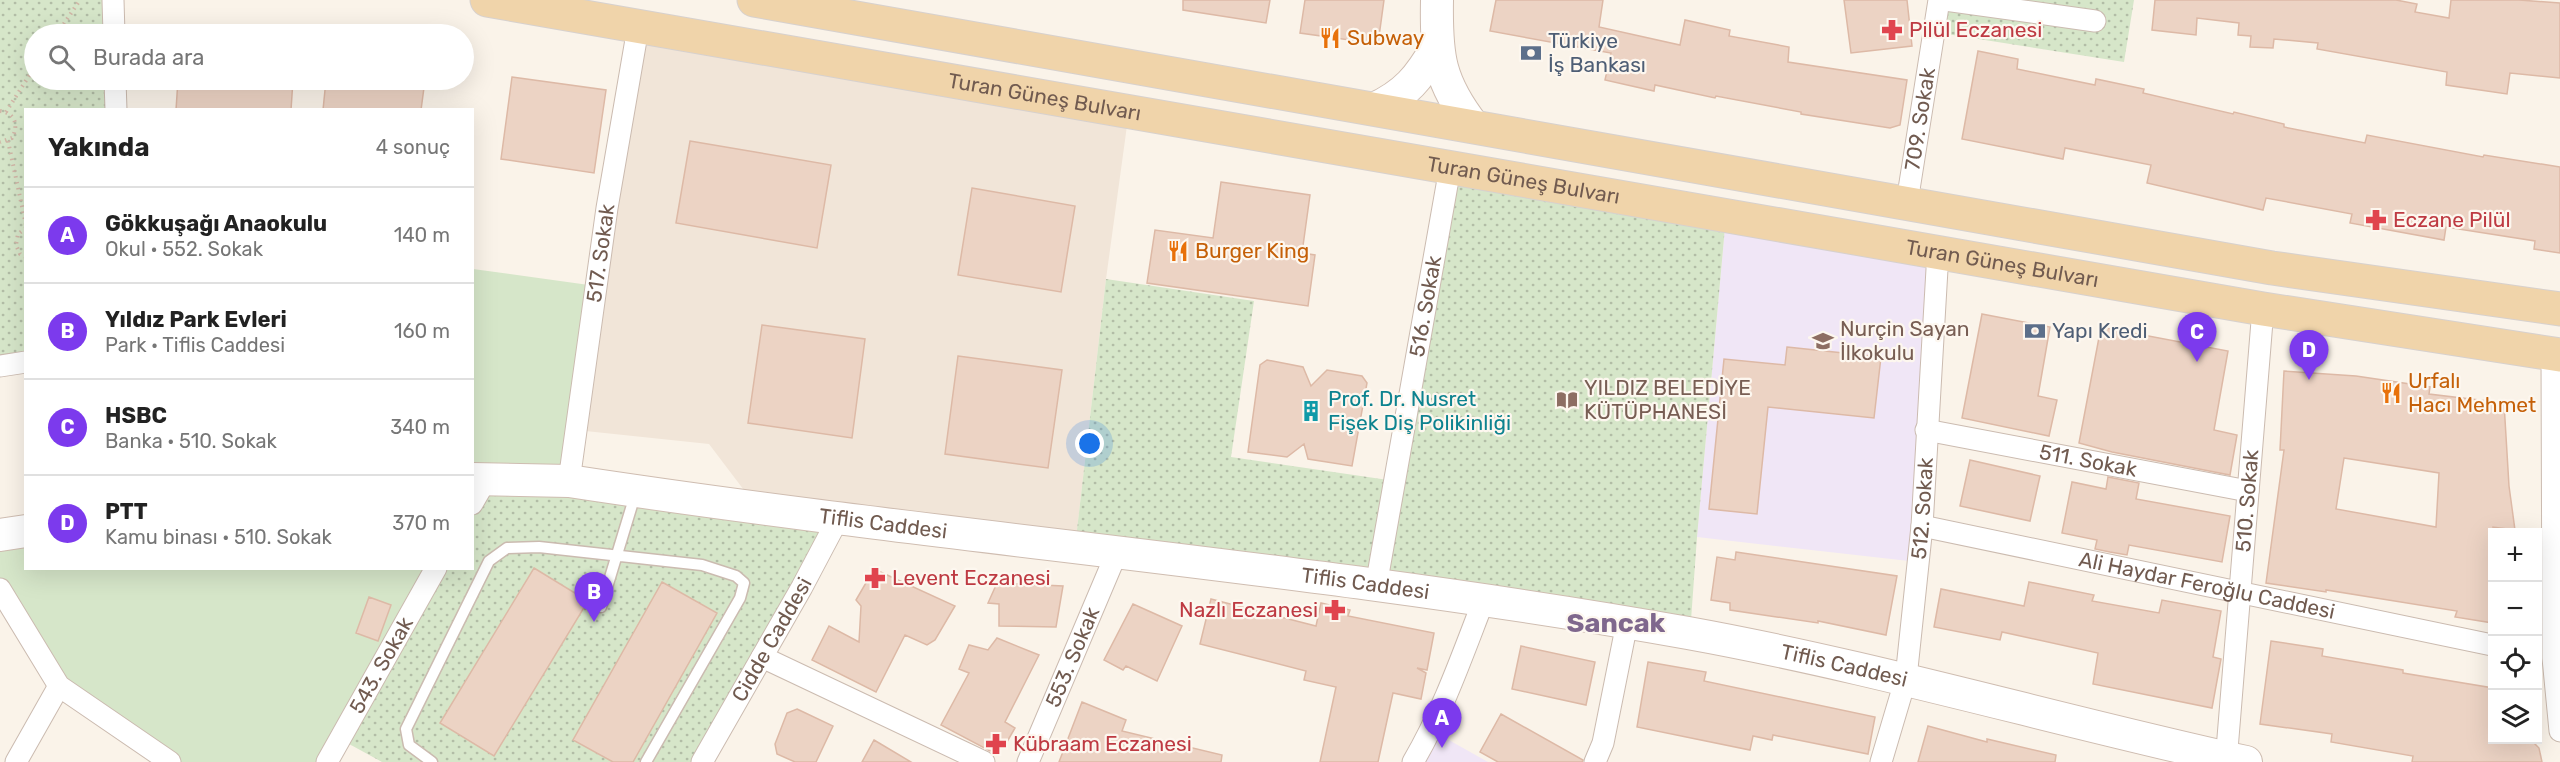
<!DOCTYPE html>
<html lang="tr">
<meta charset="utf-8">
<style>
:root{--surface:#fff;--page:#f6f6f6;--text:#222;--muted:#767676;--line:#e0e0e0;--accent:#7c3aed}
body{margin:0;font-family:Rubik,sans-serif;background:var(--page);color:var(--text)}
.controls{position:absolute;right:18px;bottom:18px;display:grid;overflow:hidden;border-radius:0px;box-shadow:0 6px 24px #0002}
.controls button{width:54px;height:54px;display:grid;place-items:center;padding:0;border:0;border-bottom:2px solid var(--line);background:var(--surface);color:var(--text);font:30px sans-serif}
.you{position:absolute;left:1090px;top:444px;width:21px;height:21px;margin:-15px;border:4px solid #fff;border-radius:50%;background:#1a73e8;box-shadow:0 0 0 9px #1a73e833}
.badge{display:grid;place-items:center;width:39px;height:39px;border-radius:50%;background:var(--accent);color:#fff;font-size:20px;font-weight:700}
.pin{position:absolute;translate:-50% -50px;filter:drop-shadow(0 2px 3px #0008)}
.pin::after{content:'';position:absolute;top:32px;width:21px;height:18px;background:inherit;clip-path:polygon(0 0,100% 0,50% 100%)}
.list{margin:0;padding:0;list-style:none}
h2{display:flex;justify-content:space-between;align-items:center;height:78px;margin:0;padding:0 24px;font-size:26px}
h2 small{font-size:20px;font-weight:400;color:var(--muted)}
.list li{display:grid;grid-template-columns:39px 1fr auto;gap:18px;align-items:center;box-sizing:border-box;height:96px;padding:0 24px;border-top:2px solid var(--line)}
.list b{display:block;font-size:22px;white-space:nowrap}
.list p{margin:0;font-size:20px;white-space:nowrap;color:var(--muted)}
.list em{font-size:20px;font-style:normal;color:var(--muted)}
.icon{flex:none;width:33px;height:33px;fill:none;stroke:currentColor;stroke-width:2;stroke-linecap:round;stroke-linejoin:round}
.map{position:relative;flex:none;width:2560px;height:762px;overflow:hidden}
.search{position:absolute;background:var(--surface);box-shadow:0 6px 24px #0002;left:24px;top:24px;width:450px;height:66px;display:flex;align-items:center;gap:15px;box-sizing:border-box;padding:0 21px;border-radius:33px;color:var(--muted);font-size:22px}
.panel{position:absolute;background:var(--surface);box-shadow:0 6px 24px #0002;left:24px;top:108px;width:450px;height:462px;border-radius:0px}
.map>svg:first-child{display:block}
.residential{fill:#f1e5d8}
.education{fill:#f0e6f6}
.grass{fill:#d6e6c9}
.park{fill:url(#park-dots)}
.building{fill:#ecd3c4;stroke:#ddb9a6;stroke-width:1.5;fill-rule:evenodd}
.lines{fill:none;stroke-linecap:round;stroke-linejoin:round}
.lane-casing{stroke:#cbbbb0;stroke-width:13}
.street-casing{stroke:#cbbbb0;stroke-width:23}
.secondary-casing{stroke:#cfbdb1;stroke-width:34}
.primary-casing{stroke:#d7d1ce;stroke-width:35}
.path{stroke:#d1b6a7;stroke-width:4;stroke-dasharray:1.5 4.5;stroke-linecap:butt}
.lane{stroke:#fff;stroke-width:10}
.street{stroke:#fff;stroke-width:21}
.secondary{stroke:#fff;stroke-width:32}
.primary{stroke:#f0d4aa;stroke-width:33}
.labels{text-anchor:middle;stroke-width:4.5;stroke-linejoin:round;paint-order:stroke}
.health-label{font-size:21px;fill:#be3a42;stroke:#fdf7ef;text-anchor:start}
.food-label{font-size:21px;fill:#c56008;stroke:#fdf7ef;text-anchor:start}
.service-label{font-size:21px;fill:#4e5e75;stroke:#fdf7ef;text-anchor:start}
.street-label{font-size:21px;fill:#715b50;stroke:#fdf7ef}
.education-label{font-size:21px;fill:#785e54;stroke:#fdf7ef;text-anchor:start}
.culture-label{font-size:21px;fill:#0d838f;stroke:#fdf7ef;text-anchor:start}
.district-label{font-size:27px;font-weight:bold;fill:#7f678d;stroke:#fdf7ef}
</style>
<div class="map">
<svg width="2560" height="762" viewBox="0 0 2560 762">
<defs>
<pattern id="park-dots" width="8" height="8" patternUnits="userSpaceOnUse" patternTransform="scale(1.5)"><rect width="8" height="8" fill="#d6e6c9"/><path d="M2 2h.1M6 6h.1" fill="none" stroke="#b2bda6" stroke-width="1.8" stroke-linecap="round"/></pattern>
</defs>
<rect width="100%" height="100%" fill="#faf3e9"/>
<path class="residential" d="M638,28L1129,111L1106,279L1075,547L756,506L709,444L576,430Z"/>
<path class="education" d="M1726,216L1938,252L1918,562L1697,537Z
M1431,730L1488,762H1413Z"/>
<path class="grass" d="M473,269L596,286L569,481L473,504Z
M25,531L26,568L436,569L327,762H170L59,686L0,589V535Z"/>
<path class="park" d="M0,0H113L114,34H34V80H115L116,109L26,110L25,362L0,366Z
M1939,0H2134L2124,62L1934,32Z
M1450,168L1726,216L1697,537L1690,634L1075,547L1106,279L1254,301L1231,457L1395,481Z
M487,478L839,517L702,762H382L340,739L436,569L472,568L473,504Z"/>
<path class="building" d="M1183,0H1270L1266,23L1183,10Z
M1305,0H1384L1378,44L1300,33Z
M1496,0H1603L1599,27L1680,45L1685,20L1730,30L1729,36L1789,47L1788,62L1907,80L1900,125L1890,128L1801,114V112L1716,96L1715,98L1655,85L1654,91L1605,80L1611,53L1490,31Z
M1844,0H1907L1912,46L1851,53Z
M2155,0H2396L2417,4L2415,12L2449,18L2451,0H2519L2560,3V78L2510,73L2507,94L2446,85L2447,72L2317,49L2318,43L2274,39L2273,48L2250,47L2251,36L2238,35L2239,23L2197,18L2196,35L2152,30Z
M1978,51L2018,59L2017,69L2095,85L2096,79L2144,89L2143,93L2233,114L2234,112L2284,124V127L2365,143L2367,135L2483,157L2484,155L2560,167V253L2534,249L2535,241L2446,227L2444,240L2350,223L2352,214L2266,198L2263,210L2147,183L2151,165L2065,148L2063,159L1962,139Z
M512,77L606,90L594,173L501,159Z
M178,80H293L291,110H176Z
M326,80H425L421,110H323Z
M690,141L831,165L817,248L676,223Z
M1221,182L1310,195L1302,253L1315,255L1308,306L1147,283L1155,230L1213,238Z
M972,188L1075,206L1061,292L958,275Z
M1982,314L2050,327L2038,396L2057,400L2049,436L1962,418Z
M762,325L865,339L852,438L748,423Z
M2101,327L2228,351L2214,430L2237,435L2230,475L2112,452L2079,443Z
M1787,347L1881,357L1874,418L1768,407L1757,514L1709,509L1724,359L1785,365Z
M958,356L1062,370L1048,468L945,454Z
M1267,360L1303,367L1311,386L1327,370L1362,376L1367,383L1352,466L1308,459L1304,444L1287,457L1248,452L1260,365Z
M2284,371L2356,376L2430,387L2429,394L2504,403L2509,486L2515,530L2493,527V623L2455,617L2457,611L2326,590V592L2266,583L2284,450H2280ZM2344,458L2439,473L2436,527L2336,509Z
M1970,460L2040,476L2030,521L1960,506Z
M2108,477L2139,483L2136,499L2230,516L2222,562L2129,545L2127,555L2110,552L2095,549L2097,540L2062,533L2072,482L2106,489Z
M1736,552L1897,576L1886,635L1818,621V623L1730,610V603L1711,600L1717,557L1735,560Z
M534,568L588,601L494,756L440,723Z
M874,569L955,606L935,640L927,645L905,635L876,692L812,660L829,626L859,642L861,606L856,600Z
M662,582L717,613L633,762H613L573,740Z
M2029,582L2094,595L2092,601L2159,613L2162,600L2221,611L2213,657L2221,659L2212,708L2093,684L2098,653L2002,632L2000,640L1934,627L1941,589L2024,606Z
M997,583L1063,586L1056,627L999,626V604L988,603Z
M369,597L391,605L378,641L356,633Z
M1211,599L1316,626L1321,603L1350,610L1348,616L1434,633L1427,670L1417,668L1426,673L1421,699L1393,693L1378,762H1320L1336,687L1304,680L1306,671L1200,644Z
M1133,604L1182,626L1157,681L1126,666L1123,670L1104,660Z
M997,638L1039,655L1005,722L1015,728L1004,747L990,751L941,725L969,673L959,669L969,645L988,650Z
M2271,641L2323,649L2322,656L2403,670V673L2493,688V740H2517L2534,743L2539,748L2542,762H2412L2413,756L2331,742L2332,734L2260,724Z
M1521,646L1595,662L1586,705L1512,689Z
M1648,662L1706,672L1704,681L1875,717L1868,754L1773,735L1772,740L1753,736L1750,750L1637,727Z
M1082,702L1126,720L1122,731L1222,755L1221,762H1059Z
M797,709L833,726L816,762H795L777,754L775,744L787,713Z
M1501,714L1583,760L1582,762H1498L1480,752Z
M1928,726L1987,742V739L2056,755L2055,762H1918Z
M874,740L911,762H862Z"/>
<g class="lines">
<defs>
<path id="lane" d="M601,607L636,492
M432,762L409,745L406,729L489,561L507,548L539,547L702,565L736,576L744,583L740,598L646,762"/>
<g id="street">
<path d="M113,0L114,34"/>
<path d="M1945,0L2095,21"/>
<path d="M115,80L116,110"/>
<path id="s1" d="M1907,202L1939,0"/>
<path d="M2552,354L2553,658L2560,731"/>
<path d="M0,366L26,362"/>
<path id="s2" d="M1926,430L2248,491"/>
<path id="s3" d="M569,481L607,208L638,28"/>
<path d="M472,504L487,478"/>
<path id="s4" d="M1922,526L2492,645"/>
<path id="s5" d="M1376,586L1450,168"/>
<path d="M0,589L59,686L170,762"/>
<path d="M762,657L984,762"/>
<path d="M16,762L59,686"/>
<path id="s6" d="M327,762L436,568"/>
<path id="s7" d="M702,762L802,587L839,517"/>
<path id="s8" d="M1028,762L1117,552"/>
<path d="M1413,762C1443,711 1462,656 1483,602"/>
<path d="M1595,762L1603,743L1627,623"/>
<path id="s9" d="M1881,762L1906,678L1922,526L1938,252"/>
<path id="s10" d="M2226,762L2263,309"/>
</g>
<g id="secondary">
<path d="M1437,0C1436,56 1439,82 1474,127"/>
<path d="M1374,109C1406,94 1419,78 1437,47"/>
<path id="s11" d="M472,479L569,481C941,538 1317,567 1688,633C1876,667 2059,721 2246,762"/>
<path d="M0,535L26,531"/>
</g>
<g id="primary">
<path id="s12" d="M487,0L2263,309L2560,355"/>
<path d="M754,0L2272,268L2560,309"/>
</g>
</defs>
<use href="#lane" class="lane-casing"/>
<use href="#street" class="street-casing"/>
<use href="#secondary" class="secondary-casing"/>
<use href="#primary" class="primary-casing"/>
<path class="path" d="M57,34L80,0
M0,111C15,113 19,125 12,138L0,142
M6,112L34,68
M8,141L26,225
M26,228L18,234L16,245L20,254L26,257"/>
<use href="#lane" class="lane"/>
<use href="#street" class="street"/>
<use href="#secondary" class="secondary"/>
<use href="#primary" class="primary"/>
</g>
<defs>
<symbol id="pharmacy-bare" viewBox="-9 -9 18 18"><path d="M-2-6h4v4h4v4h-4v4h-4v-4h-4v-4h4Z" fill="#e0444e" stroke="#fdf7ef" stroke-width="2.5" paint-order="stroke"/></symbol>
<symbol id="restaurant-bare" viewBox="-9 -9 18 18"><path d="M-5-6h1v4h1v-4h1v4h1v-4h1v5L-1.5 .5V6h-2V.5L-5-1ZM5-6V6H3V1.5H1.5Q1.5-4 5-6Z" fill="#e8710a" stroke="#fdf7ef" stroke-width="2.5" paint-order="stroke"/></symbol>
<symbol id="bank-bare" viewBox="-9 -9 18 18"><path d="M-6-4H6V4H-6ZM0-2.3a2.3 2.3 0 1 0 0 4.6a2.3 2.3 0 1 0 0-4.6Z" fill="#5c6f8a" stroke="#fdf7ef" stroke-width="2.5" paint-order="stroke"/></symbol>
<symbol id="school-bare" viewBox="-9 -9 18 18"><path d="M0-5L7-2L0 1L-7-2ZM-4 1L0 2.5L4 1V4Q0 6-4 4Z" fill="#8d6e63" stroke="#fdf7ef" stroke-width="2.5" paint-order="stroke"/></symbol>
<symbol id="library-bare" viewBox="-9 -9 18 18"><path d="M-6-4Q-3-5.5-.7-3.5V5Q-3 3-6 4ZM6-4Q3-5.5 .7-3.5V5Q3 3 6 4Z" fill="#8d6e63" stroke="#fdf7ef" stroke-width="2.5" paint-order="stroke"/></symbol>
<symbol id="building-bare" viewBox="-9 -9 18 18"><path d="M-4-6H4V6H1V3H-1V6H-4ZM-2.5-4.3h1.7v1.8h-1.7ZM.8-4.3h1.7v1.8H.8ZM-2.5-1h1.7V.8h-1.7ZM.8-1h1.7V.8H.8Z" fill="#0f9aa8" stroke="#fdf7ef" stroke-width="2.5" paint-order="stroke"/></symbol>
</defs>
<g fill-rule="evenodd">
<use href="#pharmacy-bare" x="1877" y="15" width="30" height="30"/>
<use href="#restaurant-bare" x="1315" y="23" width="30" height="30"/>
<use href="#bank-bare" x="1516" y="38" width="30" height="30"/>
<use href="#pharmacy-bare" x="2361" y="205" width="30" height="30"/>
<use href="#restaurant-bare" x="1163" y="236" width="30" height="30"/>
<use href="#bank-bare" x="2020" y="316" width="30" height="30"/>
<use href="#school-bare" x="1808" y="326" width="30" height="30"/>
<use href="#restaurant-bare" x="2376" y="378" width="30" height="30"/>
<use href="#library-bare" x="1552" y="385" width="30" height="30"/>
<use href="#building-bare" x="1296" y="396" width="30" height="30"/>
<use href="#pharmacy-bare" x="860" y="563" width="30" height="30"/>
<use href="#pharmacy-bare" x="1320" y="595" width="30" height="30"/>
<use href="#pharmacy-bare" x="981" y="729" width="30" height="30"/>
</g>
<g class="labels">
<g class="health-label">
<text x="1909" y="37">Pilül Eczanesi</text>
<text x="2393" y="227">Eczane Pilül</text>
<text x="892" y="585">Levent Eczanesi</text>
<text x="1318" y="617" text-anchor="end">Nazlı Eczanesi</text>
<text x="1013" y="751">Kübraam Eczanesi</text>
</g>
<g class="food-label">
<text x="1347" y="45">Subway</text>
<text x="1195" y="258">Burger King</text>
<text x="2408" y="388">Urfalı<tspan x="2408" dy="24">Hacı Mehmet</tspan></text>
</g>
<g class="service-label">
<text x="1548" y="48">Türkiye<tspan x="1548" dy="24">İş Bankası</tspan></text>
<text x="2052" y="338">Yapı Kredi</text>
</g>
<g class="street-label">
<text dy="7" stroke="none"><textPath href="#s12" startOffset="566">Turan Güneş Bulvarı</textPath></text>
<text dy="7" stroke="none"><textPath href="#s1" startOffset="84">709. Sokak</textPath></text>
<text dy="7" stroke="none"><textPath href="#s12" startOffset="1052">Turan Güneş Bulvarı</textPath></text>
<text dy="7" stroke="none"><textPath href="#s3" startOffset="230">517. Sokak</textPath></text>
<text dy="7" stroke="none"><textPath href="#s12" startOffset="1538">Turan Güneş Bulvarı</textPath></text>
<text dy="7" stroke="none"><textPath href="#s5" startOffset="284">516. Sokak</textPath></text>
<text dy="7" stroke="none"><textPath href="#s2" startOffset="165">511. Sokak</textPath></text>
<text dy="7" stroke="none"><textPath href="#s10" startOffset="262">510. Sokak</textPath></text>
<text dy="7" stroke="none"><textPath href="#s9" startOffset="258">512. Sokak</textPath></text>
<text dy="7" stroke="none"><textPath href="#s11" startOffset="414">Tiflis Caddesi</textPath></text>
<text dy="7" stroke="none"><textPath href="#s11" startOffset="900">Tiflis Caddesi</textPath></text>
<text dy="7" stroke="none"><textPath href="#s4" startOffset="291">Ali Haydar Feroğlu Caddesi</textPath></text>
<text dy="7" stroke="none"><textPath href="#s7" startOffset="141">Cidde Caddesi</textPath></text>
<text dy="7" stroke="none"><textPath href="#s8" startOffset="114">553. Sokak</textPath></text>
<text dy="7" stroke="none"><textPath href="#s6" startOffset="111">543. Sokak</textPath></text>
<text dy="7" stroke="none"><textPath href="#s11" startOffset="1386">Tiflis Caddesi</textPath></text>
</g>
<g class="education-label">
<text x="1840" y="336">Nurçin Sayan<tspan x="1840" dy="24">İlkokulu</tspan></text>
<text x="1584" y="395">YILDIZ BELEDİYE<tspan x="1584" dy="24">KÜTÜPHANESİ</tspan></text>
</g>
<g class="culture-label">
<text x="1328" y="406">Prof. Dr. Nusret<tspan x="1328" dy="24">Fişek Diş Polikinliği</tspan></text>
</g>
<g class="district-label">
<text x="1616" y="632">Sancak</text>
</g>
</g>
</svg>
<div class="controls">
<button>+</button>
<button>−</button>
<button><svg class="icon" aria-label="locate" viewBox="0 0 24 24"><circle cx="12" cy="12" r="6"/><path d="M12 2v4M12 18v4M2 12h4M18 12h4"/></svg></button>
<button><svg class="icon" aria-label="layers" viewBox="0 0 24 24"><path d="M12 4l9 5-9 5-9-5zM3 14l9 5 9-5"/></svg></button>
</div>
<div class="you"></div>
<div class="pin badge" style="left:1442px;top:748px">A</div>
<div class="pin badge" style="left:594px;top:622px">B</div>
<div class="pin badge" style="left:2197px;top:362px">C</div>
<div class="pin badge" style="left:2309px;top:380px">D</div>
<div class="search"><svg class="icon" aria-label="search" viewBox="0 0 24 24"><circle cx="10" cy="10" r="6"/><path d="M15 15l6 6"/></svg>Burada ara</div>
<section class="panel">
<h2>Yakında<small>4 sonuç</small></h2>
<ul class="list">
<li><span class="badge">A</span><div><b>Gökkuşağı Anaokulu</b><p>Okul · 552. Sokak</p></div><em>140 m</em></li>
<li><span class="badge">B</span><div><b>Yıldız Park Evleri</b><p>Park · Tiflis Caddesi</p></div><em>160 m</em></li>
<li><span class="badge">C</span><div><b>HSBC</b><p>Banka · 510. Sokak</p></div><em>340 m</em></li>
<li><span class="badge">D</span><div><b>PTT</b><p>Kamu binası · 510. Sokak</p></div><em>370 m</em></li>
</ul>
</section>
</div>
